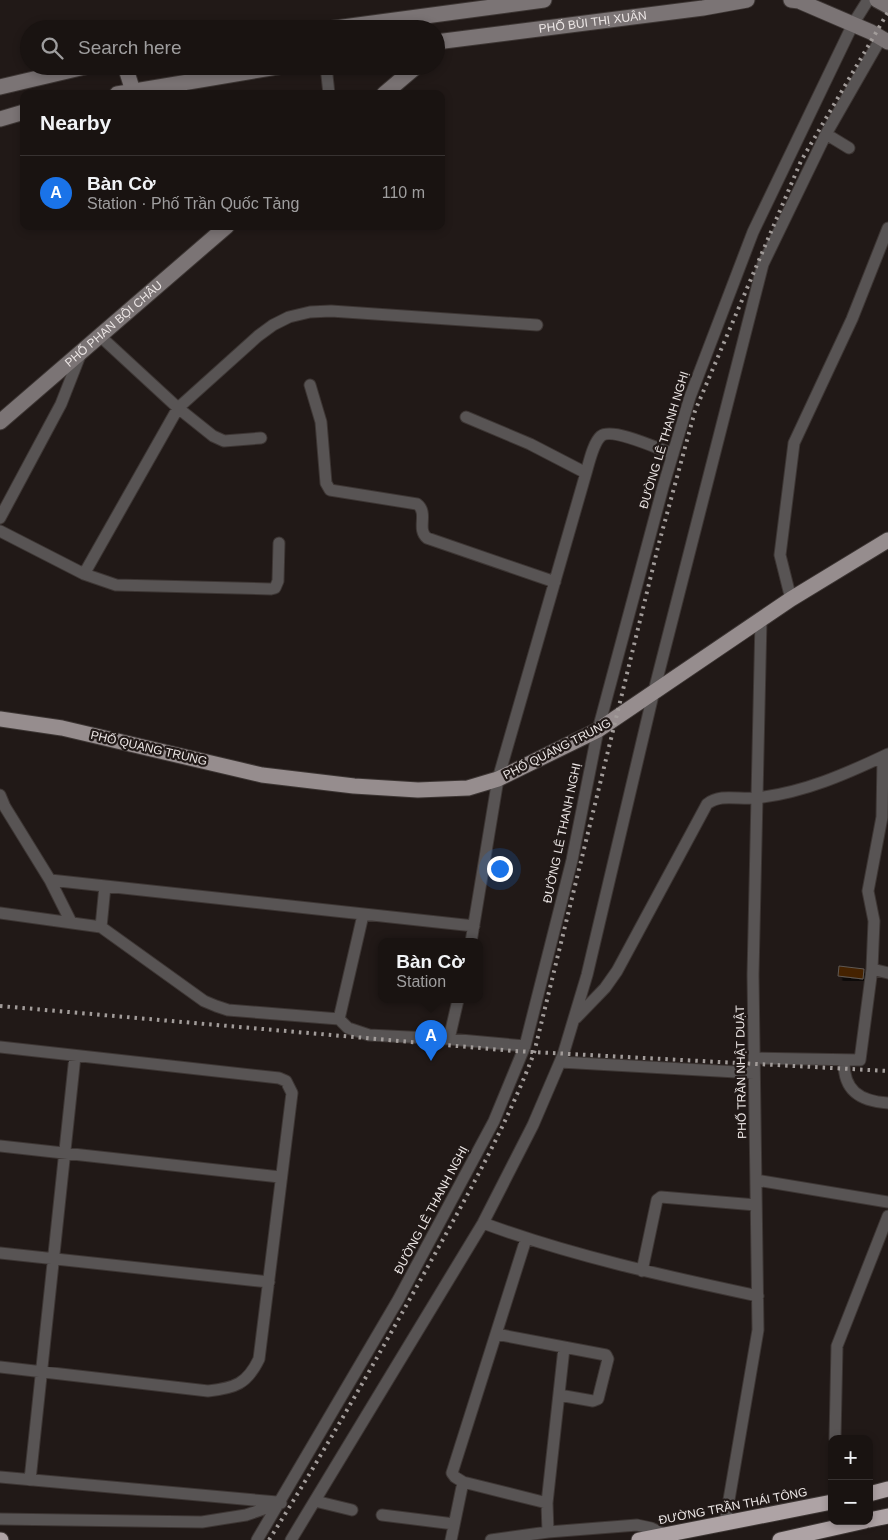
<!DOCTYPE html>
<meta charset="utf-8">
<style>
:root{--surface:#191311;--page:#221c1a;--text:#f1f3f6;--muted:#9f9e9f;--line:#373231;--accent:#1a73e8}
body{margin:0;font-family:Helvetica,sans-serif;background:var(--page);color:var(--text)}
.controls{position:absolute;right:15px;bottom:15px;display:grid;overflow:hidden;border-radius:10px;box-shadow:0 2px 8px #0003}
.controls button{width:45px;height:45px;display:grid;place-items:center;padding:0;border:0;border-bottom:1px solid var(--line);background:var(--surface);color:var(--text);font:25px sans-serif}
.you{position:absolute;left:499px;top:868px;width:18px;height:18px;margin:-12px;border:4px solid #fff;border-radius:50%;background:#1a73e8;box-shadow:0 0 0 8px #1a73e833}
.badge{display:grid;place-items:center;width:32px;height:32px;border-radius:50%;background:var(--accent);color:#fff;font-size:16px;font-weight:700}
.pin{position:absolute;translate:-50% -41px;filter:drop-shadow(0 1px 2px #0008)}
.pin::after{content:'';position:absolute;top:26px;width:18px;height:15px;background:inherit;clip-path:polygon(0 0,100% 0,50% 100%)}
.popup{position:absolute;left:378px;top:938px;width:105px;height:65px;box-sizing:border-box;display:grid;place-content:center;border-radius:10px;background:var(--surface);filter:drop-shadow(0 1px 4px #0005);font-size:16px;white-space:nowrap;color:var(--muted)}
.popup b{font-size:19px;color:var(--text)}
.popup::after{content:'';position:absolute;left:50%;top:100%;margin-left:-10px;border:10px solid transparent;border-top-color:var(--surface)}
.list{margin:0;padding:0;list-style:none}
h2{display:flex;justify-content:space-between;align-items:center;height:65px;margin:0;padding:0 20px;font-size:21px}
h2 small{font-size:16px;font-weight:400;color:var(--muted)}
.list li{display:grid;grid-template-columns:32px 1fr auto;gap:15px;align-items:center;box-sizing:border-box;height:75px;padding:0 20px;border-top:1px solid var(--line)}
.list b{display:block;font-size:19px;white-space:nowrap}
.list p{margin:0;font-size:16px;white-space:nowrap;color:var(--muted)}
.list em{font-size:16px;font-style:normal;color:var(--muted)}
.icon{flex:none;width:28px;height:28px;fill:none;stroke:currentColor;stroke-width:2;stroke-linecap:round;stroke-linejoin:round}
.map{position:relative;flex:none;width:888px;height:1540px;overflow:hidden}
.search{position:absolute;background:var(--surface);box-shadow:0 2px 8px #0003;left:20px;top:20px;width:425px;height:55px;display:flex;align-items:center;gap:12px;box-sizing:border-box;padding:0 18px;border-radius:28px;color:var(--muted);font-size:19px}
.panel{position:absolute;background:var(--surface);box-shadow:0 2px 8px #0003;left:20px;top:90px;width:425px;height:140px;border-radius:10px}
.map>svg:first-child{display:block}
.building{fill:#420;stroke:#5f5853;filter:url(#shadow)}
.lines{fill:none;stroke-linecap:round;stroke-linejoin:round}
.street-casing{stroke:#3d3634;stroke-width:13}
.secondary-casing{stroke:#3d3634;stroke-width:17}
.primary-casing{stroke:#3d3634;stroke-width:17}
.highway-casing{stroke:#3d3634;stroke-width:17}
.street{stroke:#585454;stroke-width:11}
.secondary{stroke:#7b7475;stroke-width:15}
.primary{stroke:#968d8e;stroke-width:15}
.highway{stroke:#aea3a5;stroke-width:15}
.rail{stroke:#a29c9a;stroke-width:4;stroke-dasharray:2.5 5;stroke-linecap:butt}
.labels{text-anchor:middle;stroke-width:4.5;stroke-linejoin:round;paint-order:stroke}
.street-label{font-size:12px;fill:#ece6e5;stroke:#211917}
</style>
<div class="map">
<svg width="888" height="1540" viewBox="0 0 888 1540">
<defs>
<filter id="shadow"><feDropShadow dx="4.5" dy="4.5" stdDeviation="0" flood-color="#0009"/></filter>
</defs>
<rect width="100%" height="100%" fill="#211917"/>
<path class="building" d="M839,966L864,969L863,979L838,976Z"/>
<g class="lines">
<defs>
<path id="street" d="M326,66L329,94
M826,134L849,148
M100,336L178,408L213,436L224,441L261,438
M310,385L321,422L326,483L330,490L417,504C429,513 416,529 427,538L555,582
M466,417L530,444L586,473
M0,518L61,404L81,353
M0,531L84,574L116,585L271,589L275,588L278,581L279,543
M84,574L178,408L258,336L273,325L289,317L310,312L331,311L537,325
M791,599L780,555L794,443L852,319L888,228
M0,795L5,807L50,880L71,922
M50,880L474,926
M0,913L101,927L204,1001L216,1006L228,1010L339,1019L348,1028L369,1035L449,1039L525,1046
M101,927L105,886
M471,942L498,779L586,473C589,463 593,443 601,436C612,427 659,449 673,454
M872,969L888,973
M576,1018L605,988L617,971L707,804C721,793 739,800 756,798C803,793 846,774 888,754
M339,1019L363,915
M449,1039L458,1000
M0,1047L279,1078L286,1081L292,1093L259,1359C247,1384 235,1388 208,1391L0,1367
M754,1058L860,1060L872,969L874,921L868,891L882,817L883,757
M844,1060C843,1090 859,1101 888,1103
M560,1062L754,1073
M0,1146L280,1177
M756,1180L888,1202
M483,1223C572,1256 665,1276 758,1296
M526,1239L452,1473L455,1477L463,1482L547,1503
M0,1253L269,1282
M642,1271L657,1200L661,1197L756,1205
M496,1334L606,1355L608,1359L598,1399L593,1401L559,1395
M564,1348L547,1503L548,1532L637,1525L651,1528L666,1535
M835,1439L837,1346L888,1216
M0,1477L277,1502
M30,1480L75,1056
M315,1501L352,1510
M382,1515L454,1524
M0,1519L202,1522L246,1515L281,1503
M725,1523L758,1330L753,975L761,619
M257,1540L398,1300L494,1121L525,1046L572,860L598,730L663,487L690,397L753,232L853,24L868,0
M291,1540L483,1223L533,1125L563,1055L587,975L653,695L763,264L826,134L881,38
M451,1540L463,1482
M491,1540L548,1532"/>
<g id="secondary">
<path d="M791,0L799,1L871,32L888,42"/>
<path d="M877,0L888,6"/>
<path d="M328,29L544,0"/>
<path id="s1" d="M436,42L703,8L747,0"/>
<path d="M125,66L133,91"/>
<path d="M0,87L89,66"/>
<path d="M117,94L283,66"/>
<path d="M384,94L417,66"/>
<path d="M0,119L24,112"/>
<path id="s2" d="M0,422L227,226"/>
</g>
<path id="primary" d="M0,719L62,728L262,775L354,786L418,790L468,788L498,779L598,730L791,599L888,540"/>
<path id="highway" d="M869,1494L888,1489
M869,1520L888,1516
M0,1540H1
M639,1540L832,1502
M780,1540L865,1521"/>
</defs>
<use href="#street" class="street-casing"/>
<use href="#secondary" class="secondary-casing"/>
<use href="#primary" class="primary-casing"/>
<use href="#highway" class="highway-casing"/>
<use href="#street" class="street"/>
<use href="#secondary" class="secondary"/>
<use href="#primary" class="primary"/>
<use href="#highway" class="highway"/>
<path class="rail" d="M0,1006L514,1051L888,1071
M269,1540C323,1454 372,1367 421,1279C462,1205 504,1132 534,1053L659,543L695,411L801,161L888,12"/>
</g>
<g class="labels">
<g class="street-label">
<text dy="4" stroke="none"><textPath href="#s1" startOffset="158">PHỐ BÙI THỊ XUÂN</textPath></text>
<text dy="4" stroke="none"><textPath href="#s2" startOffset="150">PHỐ PHAN BỘI CHÂU</textPath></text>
<text transform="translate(664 440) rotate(-73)" y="4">ĐƯỜNG LÊ THANH NGHỊ</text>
<text transform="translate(149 748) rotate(13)" y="4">PHỐ QUANG TRUNG</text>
<text transform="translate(557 749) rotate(-27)" y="4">PHỐ QUANG TRUNG</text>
<text transform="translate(562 833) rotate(-78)" y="4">ĐƯỜNG LÊ THANH NGHỊ</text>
<text transform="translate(741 1072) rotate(-91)" y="4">PHỐ TRẦN NHẬT DUẬT</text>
<text transform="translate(431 1210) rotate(-62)" y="4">ĐƯỜNG LÊ THANH NGHỊ</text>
<text transform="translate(733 1506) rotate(-11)" y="4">ĐƯỜNG TRẦN THÁI TÔNG</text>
</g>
</g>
</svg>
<div class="controls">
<button>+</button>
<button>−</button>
</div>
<div class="you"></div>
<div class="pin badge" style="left:431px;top:1061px">A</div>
<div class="popup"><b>Bàn Cờ</b>Station</div>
<div class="search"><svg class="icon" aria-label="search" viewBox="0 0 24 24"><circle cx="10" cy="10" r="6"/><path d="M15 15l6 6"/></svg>Search here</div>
<section class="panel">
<h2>Nearby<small></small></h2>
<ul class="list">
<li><span class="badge">A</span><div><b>Bàn Cờ</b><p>Station · Phố Trần Quốc Tảng</p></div><em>110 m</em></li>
</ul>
</section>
</div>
